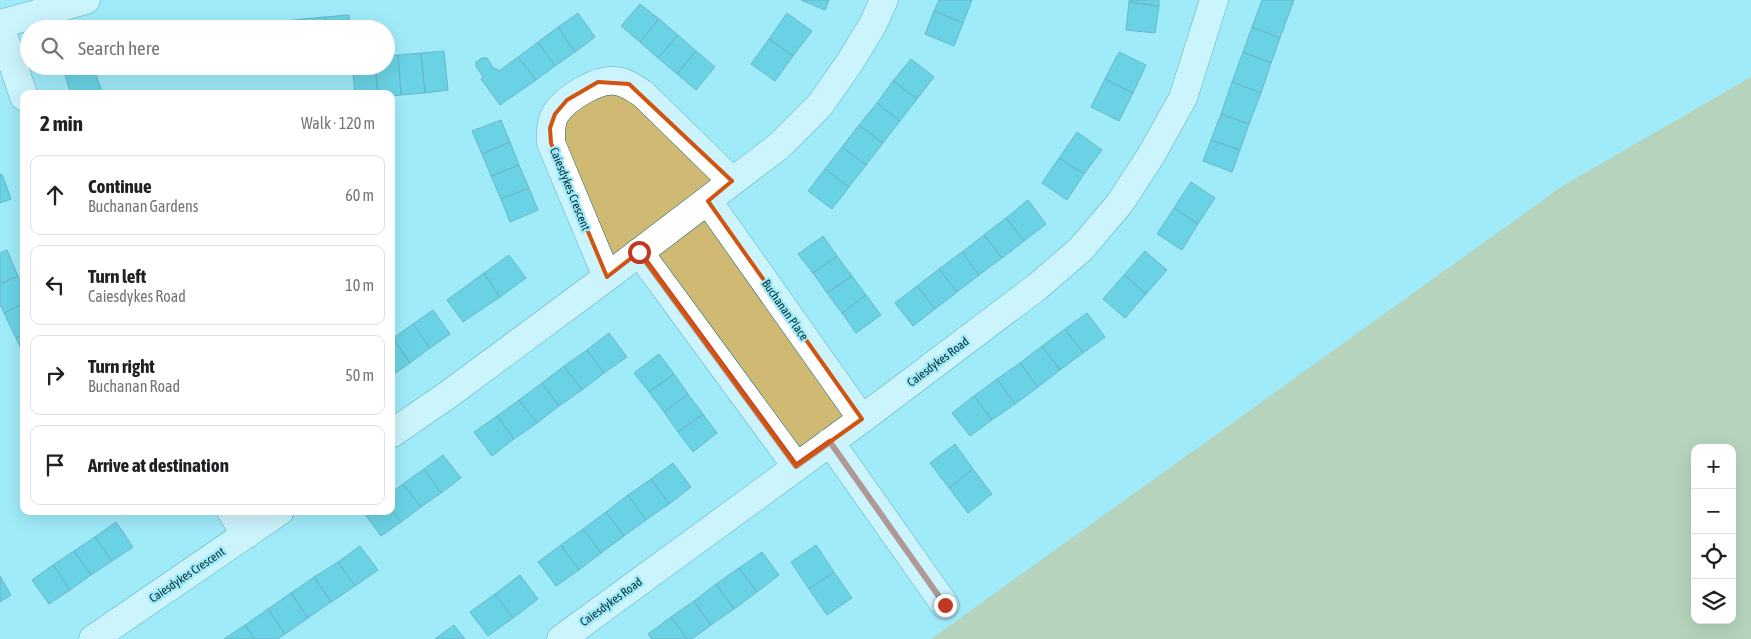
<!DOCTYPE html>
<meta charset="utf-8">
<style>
:root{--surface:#fff;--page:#f2f2f2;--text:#202124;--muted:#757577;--line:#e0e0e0}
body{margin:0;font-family:"Asap Condensed",sans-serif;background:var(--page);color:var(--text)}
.controls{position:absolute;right:15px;bottom:15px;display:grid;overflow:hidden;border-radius:10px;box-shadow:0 5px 20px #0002}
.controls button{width:45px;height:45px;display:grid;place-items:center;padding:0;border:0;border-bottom:1px solid var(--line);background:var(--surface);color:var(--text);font:25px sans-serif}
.stop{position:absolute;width:15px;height:15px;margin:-11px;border:4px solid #c23720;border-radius:50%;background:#fff}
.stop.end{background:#c23720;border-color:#fff;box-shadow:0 1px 5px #0008}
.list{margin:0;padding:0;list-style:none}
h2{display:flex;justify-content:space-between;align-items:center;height:65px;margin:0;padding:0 20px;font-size:21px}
h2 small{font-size:16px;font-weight:400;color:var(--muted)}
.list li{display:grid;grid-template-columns:32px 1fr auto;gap:15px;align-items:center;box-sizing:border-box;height:80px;margin:0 10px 10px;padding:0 10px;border:1px solid var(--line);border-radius:10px}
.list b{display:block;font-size:19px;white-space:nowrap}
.list p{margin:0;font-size:16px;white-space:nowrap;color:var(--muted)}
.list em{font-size:16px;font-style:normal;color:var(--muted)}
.icon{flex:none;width:28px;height:28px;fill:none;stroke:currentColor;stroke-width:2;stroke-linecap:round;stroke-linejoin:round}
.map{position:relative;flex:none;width:1751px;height:639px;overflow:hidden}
.search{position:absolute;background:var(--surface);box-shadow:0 5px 20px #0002;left:20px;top:20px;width:375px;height:55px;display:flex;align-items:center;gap:12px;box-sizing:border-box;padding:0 18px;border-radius:28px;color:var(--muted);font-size:19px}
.panel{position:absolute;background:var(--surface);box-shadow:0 5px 20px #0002;left:20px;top:90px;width:375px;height:425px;border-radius:10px}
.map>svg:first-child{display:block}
.green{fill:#d0b973;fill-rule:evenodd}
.building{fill:#26b5cd;stroke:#2a7785}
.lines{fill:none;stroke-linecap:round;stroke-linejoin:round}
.street-casing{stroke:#106472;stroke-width:29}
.street{stroke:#fff;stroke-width:28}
.route{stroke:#c23720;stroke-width:6}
.marked{fill:none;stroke:#d15410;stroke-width:4;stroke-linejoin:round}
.labels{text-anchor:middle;stroke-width:4.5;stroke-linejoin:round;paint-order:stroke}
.street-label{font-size:12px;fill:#002b33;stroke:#a0ebfa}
</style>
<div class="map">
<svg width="1751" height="639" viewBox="0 0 1751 639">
<rect width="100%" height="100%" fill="#a0ebfa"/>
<path class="green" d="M1751,77V639H931L1564,185ZM1695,448H1732V620H1695Z
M614,80L732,181L708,201L862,419L796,466L639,252L607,277L555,114Z"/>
<path class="building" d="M801,0H829L825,10Z
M939,0H972L963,23L934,11Z
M1129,0H1159V6L1129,2Z
M1262,0H1294L1280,38L1252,27Z
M1129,2L1159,6L1155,33L1126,30Z
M640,4L659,19L640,42L621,26Z
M934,11L963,23L954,46L925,34Z
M578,13L595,37L575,52L558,27Z
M787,13L812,31L793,56L769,39Z
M349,15L350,29H326L325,17Z
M325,17L326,29H303L302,19Z
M302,19L303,29H279V22Z
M659,19L678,35L658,58L640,42Z
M279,22V29H256L255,24Z
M558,27L575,52L555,66L538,42Z
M1252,27L1280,38L1271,63L1243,52Z
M678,35L696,51L677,74L658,58Z
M769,39L793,56L775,81L751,64Z
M538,42L555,66L536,80L518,57Z
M444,51L448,90L425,93L421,53Z
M696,51L715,67L696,90L677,74Z
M1119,52L1146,65L1133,93L1105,79Z
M1243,52L1271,63L1261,93L1232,82Z
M421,53L425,93L401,95L398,55Z
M398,55L401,95L391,96V94H378L375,66H386V56Z
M518,57L536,80L500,105L481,79L483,77L476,66V62L482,58H487L494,69L496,68L499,71Z
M911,59L934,77L917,99L893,81Z
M62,66H89L65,75Z
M89,66H93L103,94H71L65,75Z
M352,66H375L378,94H355Z
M1105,79L1133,93L1119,121L1091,107Z
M893,81L917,99L900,121L877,103Z
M1232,82L1261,93L1249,124L1221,114Z
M877,103L900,121L883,143L859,125Z
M1221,114L1249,124L1240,150L1211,140Z
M501,120L510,142L482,154L472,131Z
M859,125L883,143L866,165L842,147Z
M1077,132L1102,150L1084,174L1059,158Z
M1211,140L1240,150L1232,172L1203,161Z
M510,142L519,165L491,176L482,154Z
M842,147L866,165L849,187L825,169Z
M1059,158L1084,174L1067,200L1042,183Z
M519,165L529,188L501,199L491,176Z
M825,169L849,187L832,209L808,191Z
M2,174L11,199L0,203V175Z
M1191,182L1215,198L1198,224L1174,208Z
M529,188L538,210L510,222L501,199Z
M1028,200L1046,224L1024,241L1006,218Z
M1174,208L1198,224L1182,250L1157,234Z
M1006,218L1024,241L1002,258L984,235Z
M984,235L1002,258L979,275L962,252Z
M823,236L837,256L813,273L798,254Z
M7,250L18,276L0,284V253Z
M1145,251L1167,270L1146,294L1124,275Z
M962,252L979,275L957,292L939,269Z
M509,255L526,278L500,297L484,273Z
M837,256L852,276L827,293L813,273Z
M939,269L957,292L935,309L917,286Z
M484,273L500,297L463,322L447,300Z
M1124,275L1146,294L1125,318L1103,299Z
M18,276L24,287V303L4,313L0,305V284Z
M852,276L866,295L842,313L827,293Z
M917,286L935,309L913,326L895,303Z
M866,295L881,315L856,333L842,313Z
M24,303V334L16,338L4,313Z
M433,310L450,334L430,348L413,324Z
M1087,313L1105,337L1083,353L1065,329Z
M413,324L430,348L410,363L393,338Z
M1065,329L1083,353L1060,370L1042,346Z
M609,333L627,357L604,373L587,350Z
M24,334V356L16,338Z
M393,338L410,363L391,376V340Z
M1042,346L1060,370L1038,387L1020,363Z
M587,350L604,373L582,390L564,366Z
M659,354L674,374L649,392L634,373Z
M1020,363L1038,387L1015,404L997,379Z
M564,366L582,390L559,406L542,383Z
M674,374L688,394L664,412L649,392Z
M997,379L1015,404L992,420L974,396Z
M542,383L559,406L537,423L519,400Z
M688,394L703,414L678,432L664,412Z
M974,396L992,420L970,436L952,413Z
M519,400L537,423L514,439L497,416Z
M703,414L717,433L693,452L678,432Z
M497,416L514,439L492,456L474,432Z
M955,444L973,469L949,488L930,463Z
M443,455L461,478L441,493L424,469Z
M673,463L691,487L669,504L651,479Z
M424,469L441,493L421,507L403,484Z
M973,469L992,494L968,513L949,488Z
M651,479L669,504L646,520L628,495Z
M403,484L421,507L401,522L391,509V493Z
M628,495L646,520L624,536L606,512Z
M391,509L401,522L381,536L364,513L366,511H391Z
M606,512L624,536L601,553L583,529Z
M116,522L133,547L112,561L95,537Z
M583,529L601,553L579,570L561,545Z
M95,537L112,561L91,575L74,551Z
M561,545L579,570L556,586L538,562Z
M816,545L834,572L809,589L791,562Z
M360,546L378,570L355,586L338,562Z
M74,551L91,575L70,590L53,565Z
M762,552L779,575L757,592L739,568Z
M338,562L355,586L331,602L314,577Z
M53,565L70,590L49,604L32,580Z
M739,568L757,592L734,609L716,584Z
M834,572L852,598L827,615L809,589Z
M520,575L538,599L513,618L495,594Z
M0,576L11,595L0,602Z
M314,577L331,602L308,618L291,593Z
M716,584L734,609L711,625L694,601Z
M291,593L308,618L285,634L268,609Z
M495,594L513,618L488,636L470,612Z
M694,601L711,625L692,639H687L671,617Z
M268,609L285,634L278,639H255L245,625Z
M671,617L687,639H652L648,634Z
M245,625L255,639H224Z
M454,625L465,639H435Z"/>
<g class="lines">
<defs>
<path id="street" d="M0,24L86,0
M0,26L24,97
M708,201L862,419
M639,252L796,466
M607,277L551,143C551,132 550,122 556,113C566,98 598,78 616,81C626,82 634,88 643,94L732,181
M391,434L449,394L607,277L779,146L820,105L850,62L872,26L884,0
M830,442L945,605
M231,511L246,535
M93,639L280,511
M561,639L862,419L1037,287L1081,249L1120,203L1150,157L1183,98L1214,0"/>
</defs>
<use href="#street" class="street-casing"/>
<use href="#street" class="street"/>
</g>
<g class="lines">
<path class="route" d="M639,252L796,466L830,442L945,605"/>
</g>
<path d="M0 0H1751V639H0ZM598,82L629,84L732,181L708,201L862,419L796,466L639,252L607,277L551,143L550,128L555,114L567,100Z" fill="#a0ebfa" fill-opacity=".55" fill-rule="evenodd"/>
<path class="marked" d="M598,82L629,84L732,181L708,201L862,419L796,466L639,252L607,277L551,143L550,128L555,114L567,100Z"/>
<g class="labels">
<g class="street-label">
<text transform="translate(570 189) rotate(68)" y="4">Caiesdykes Crescent</text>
<text transform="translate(785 310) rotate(55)" y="4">Buchanan Place</text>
<text transform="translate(938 362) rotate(-37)" y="4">Caiesdykes Road</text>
<text transform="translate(187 575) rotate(-34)" y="4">Caiesdykes Crescent</text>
<text transform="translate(611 602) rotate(-36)" y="4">Caiesdykes Road</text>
</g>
</g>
</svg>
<div class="controls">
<button>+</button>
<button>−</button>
<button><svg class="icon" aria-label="locate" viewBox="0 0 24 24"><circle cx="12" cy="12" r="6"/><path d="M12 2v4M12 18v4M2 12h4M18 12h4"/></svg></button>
<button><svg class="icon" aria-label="layers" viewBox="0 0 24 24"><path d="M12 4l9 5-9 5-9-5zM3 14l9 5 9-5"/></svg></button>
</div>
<div class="stop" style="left:639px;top:252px"></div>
<div class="stop end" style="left:945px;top:605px"></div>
<div class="search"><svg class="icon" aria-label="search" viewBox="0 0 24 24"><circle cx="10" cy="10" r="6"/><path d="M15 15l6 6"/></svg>Search here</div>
<section class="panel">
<h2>2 min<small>Walk · 120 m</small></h2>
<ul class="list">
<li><svg class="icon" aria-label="ahead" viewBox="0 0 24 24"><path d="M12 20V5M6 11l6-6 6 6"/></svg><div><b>Continue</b><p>Buchanan Gardens</p></div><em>60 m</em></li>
<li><svg class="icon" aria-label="left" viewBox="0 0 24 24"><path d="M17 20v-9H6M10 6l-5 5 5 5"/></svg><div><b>Turn left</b><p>Caiesdykes Road</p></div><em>10 m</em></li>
<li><svg class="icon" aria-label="right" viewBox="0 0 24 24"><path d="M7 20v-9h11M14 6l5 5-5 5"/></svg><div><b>Turn right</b><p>Buchanan Road</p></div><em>50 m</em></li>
<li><svg class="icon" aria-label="arrive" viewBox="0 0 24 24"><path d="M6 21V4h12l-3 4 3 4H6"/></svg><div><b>Arrive at destination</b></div></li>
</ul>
</section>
</div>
